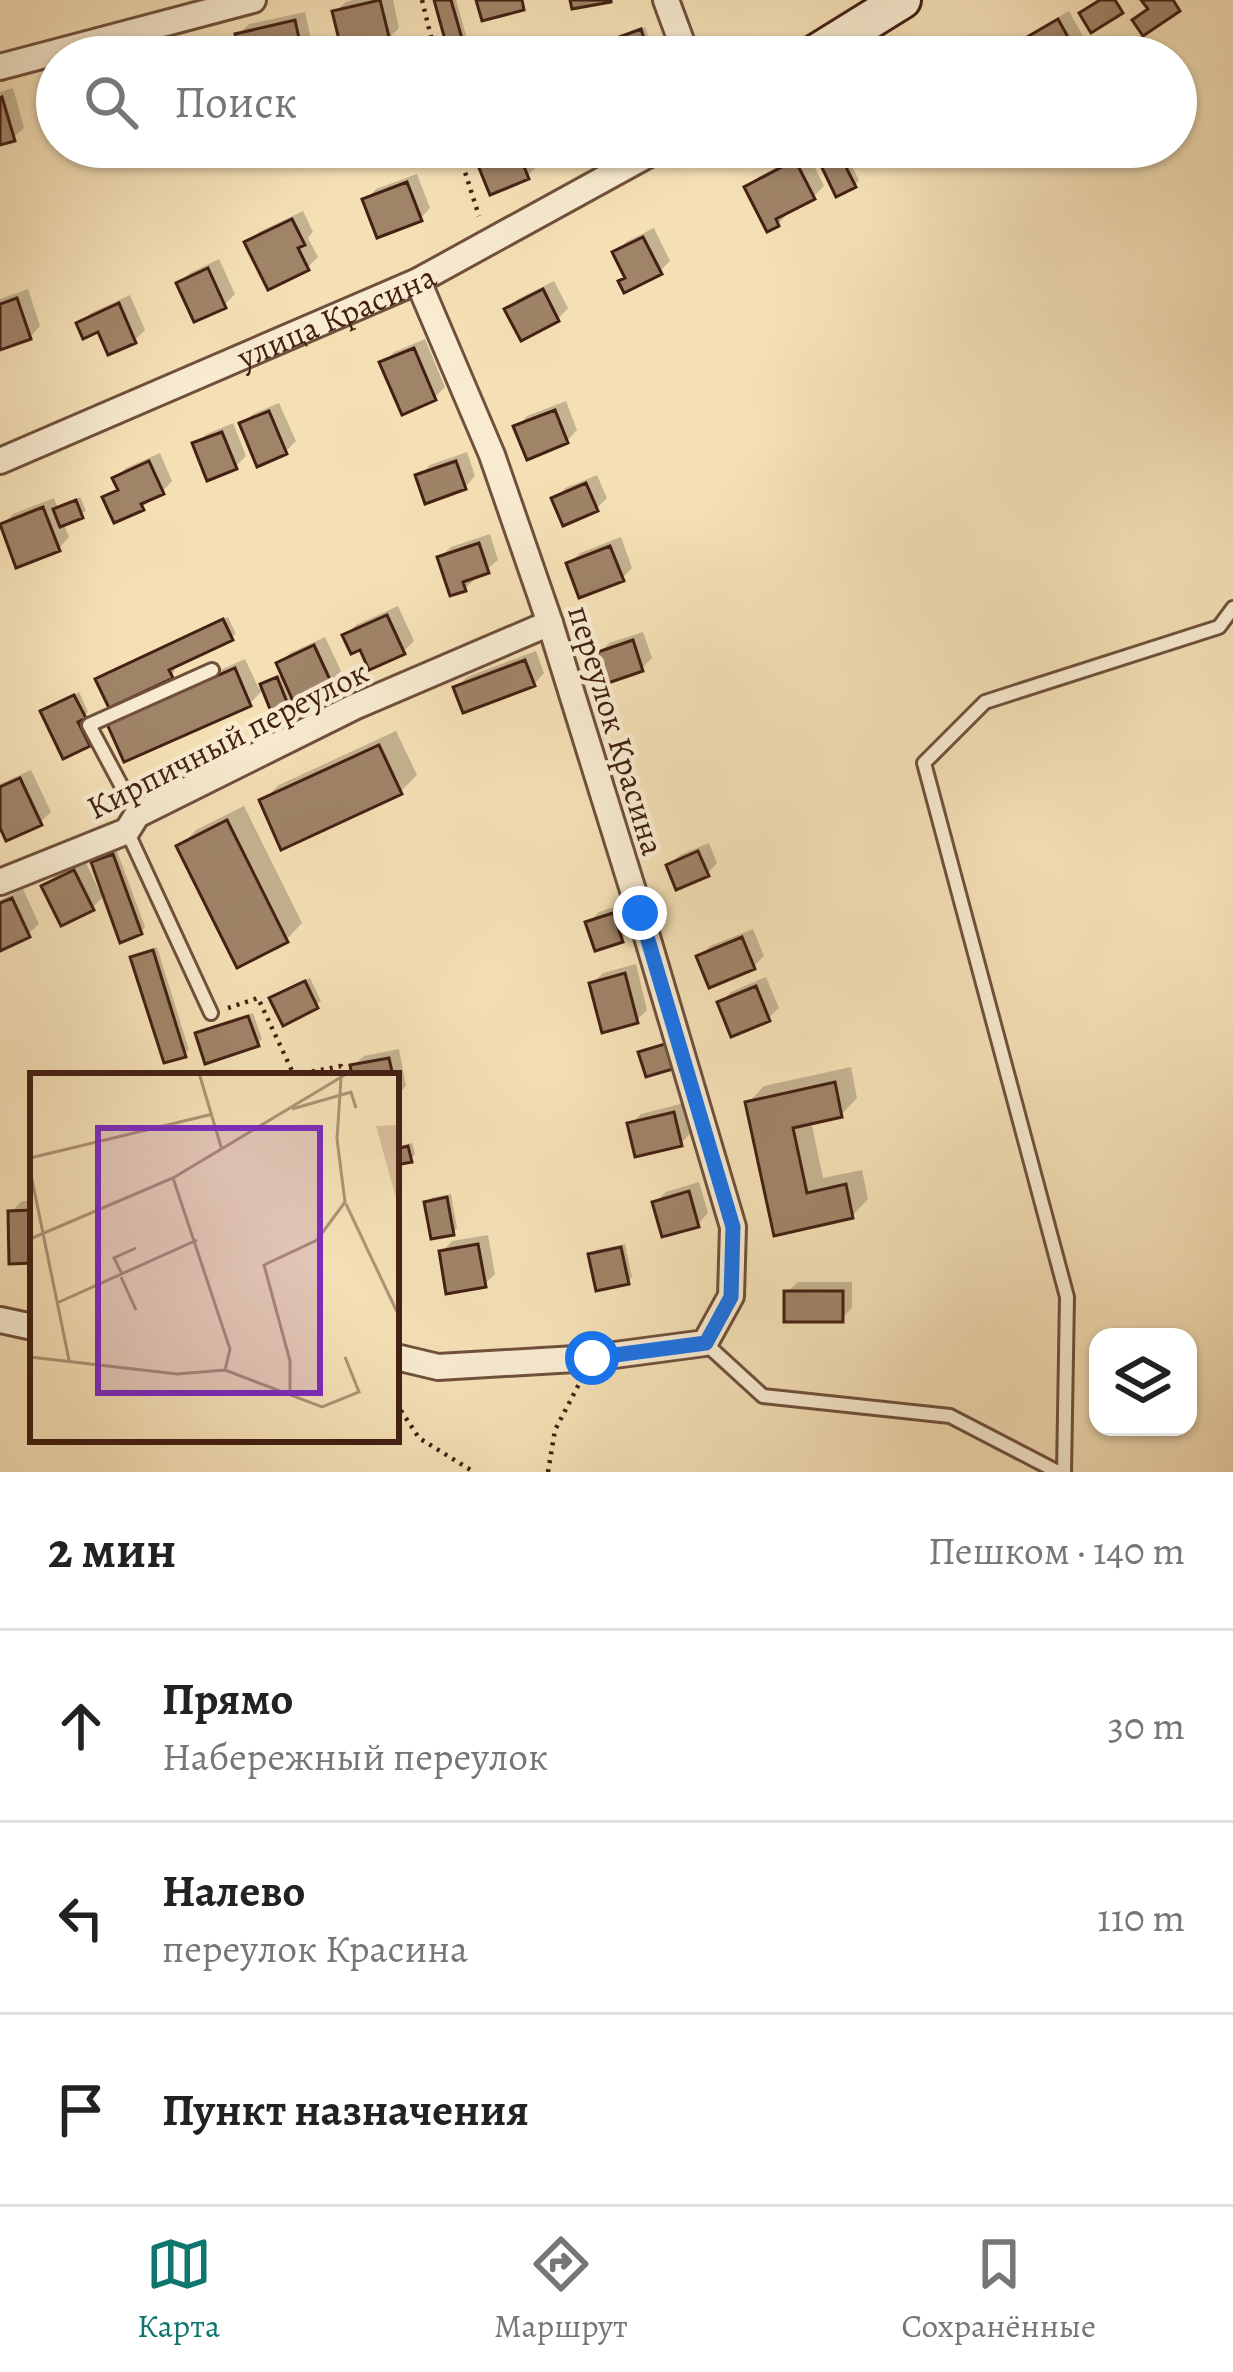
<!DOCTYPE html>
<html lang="ru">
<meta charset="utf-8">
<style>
:root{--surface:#fff;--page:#f6f6f6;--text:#222;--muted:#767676;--line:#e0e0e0;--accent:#0f766e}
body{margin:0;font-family:Alegreya,serif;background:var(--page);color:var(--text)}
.controls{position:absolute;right:36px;bottom:36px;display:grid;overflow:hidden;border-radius:24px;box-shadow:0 3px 9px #0004}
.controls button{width:108px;height:108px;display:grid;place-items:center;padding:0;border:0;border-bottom:3px solid var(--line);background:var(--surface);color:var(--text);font:60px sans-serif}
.stop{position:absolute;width:36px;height:36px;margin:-27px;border:9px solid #1a73e8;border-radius:50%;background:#fff}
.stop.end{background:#1a73e8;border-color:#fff;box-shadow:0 3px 12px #0008}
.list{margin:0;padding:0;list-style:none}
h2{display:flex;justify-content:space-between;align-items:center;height:156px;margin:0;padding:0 48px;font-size:51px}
h2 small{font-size:39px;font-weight:400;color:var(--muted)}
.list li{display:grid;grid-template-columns:78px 1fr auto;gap:36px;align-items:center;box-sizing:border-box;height:192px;padding:0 48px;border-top:3px solid var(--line)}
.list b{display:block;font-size:45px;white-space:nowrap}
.list p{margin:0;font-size:39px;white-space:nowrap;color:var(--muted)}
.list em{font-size:39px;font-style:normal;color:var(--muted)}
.icon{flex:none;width:66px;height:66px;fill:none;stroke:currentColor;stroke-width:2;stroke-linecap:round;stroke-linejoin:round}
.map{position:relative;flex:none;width:1233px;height:1472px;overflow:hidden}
.search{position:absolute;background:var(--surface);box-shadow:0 3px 9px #0004;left:36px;right:36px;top:36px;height:132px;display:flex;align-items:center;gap:30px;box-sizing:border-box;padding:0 42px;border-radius:66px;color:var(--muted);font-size:45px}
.sheet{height:732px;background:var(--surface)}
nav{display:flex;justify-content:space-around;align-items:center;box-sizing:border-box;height:168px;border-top:3px solid var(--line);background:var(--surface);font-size:33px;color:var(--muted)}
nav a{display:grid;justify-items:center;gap:6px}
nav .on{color:var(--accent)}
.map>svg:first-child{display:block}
.shadow{fill:#0003}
.building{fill:#a08468;stroke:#432013;stroke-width:3}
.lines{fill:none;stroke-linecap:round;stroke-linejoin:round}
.lane-casing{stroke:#70503c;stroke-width:18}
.street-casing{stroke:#70503c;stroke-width:30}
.secondary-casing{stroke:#432013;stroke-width:42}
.path{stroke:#432013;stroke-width:4.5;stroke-dasharray:3 6;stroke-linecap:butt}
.lane{stroke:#f8ebd0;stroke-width:12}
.street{stroke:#f8ebd0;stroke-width:24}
.secondary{stroke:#f8ebd0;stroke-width:36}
.route{stroke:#1a73e8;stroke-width:15}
.labels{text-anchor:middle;stroke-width:9;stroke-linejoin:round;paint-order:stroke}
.street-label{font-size:33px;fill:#432013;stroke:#f8ebd0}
.inset-road{fill:none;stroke:#ae9375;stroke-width:3}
.view{fill:#7b2cbf;fill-opacity:0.15;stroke:#7b2cbf;stroke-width:6}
.inset-edge{fill:none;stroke:#432013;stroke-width:6}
</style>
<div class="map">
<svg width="1233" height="1472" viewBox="0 0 1233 1472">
<rect width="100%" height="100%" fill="#f5e0b6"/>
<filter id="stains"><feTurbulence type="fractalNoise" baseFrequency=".00167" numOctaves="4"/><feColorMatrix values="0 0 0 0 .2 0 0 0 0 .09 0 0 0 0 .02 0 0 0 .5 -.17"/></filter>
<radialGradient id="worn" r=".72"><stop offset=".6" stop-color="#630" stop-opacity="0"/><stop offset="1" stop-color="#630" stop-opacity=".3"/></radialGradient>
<path class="shadow" d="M353,0H393L399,28L389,38L335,12L346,2Z
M437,0H456L466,35L462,40Z
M1069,11L1089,47L1078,57H1029L1036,48L1030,37L1041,27Z
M305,12L314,53L311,57H243L238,35L249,24Z
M645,27L650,41L646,46L617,40L622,35Z
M201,42L204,57H158L165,50Z
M13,88L24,128L13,138L0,142V92Z
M505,147H530L537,166L527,176L480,163L491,153Z
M826,147H842L859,180L855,185L818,153Z
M807,152L824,186L814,196L786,210L788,213L778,224L748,188L758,177Z
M417,174L430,208L420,219L366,200L376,189Z
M303,211L313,232L308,238L318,257L307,268L248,243L259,232Z
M654,228L670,261L660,271L627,276L616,253L626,242Z
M219,259L235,294L224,305L179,283L190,273Z
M554,281L568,308L558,319L507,310L518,299Z
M28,289L40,326L30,337L0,347V299Z
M130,295L145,330L135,340L80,324L91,313Z
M425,339L445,387L435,397L383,363L394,352Z
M566,401L577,430L567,441L517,427L527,416Z
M279,403L296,441L285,452L243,424L253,414Z
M233,423L246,456L236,466L196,444L207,434Z
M467,452L475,476L465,487L419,476L430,465Z
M160,453L172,481L162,492L142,507L106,498L119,486L116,478L126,468Z
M597,475L607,498L596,509L555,499L565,488Z
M80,497L86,511L63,522L69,537L59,548L2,525L13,514L54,498L58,508Z
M490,534L498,560L465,588L440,557L451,547Z
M621,537L632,568L622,578L569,564L580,553Z
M398,606L414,641L403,652L361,646L346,636L356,625Z
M228,617L236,634L173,666L175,671L171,675L99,679Z
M643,632L652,658L641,669L598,654L609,643Z
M325,637L341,671L330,681L292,699L288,704L265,688L250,703L111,725L121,714L245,659L259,689L268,680L284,674L279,664L290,653Z
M536,651L544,673L534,684L456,688L467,677Z
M79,692L88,712L82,718L92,739L88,744L43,712Z
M396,731L417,775L400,792L262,801L279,785Z
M31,770L51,812L40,822L0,821V784Z
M244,806L302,923L286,940L180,847L196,830Z
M709,843L717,863L707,874L669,865L680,855Z
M117,851L145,927L141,932L106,894L92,908L45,886L55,876L85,861L99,890L103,888L94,863Z
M23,889L39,924L28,934L0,947V900Z
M623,904L632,929L621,939L589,923L599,912Z
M753,929L764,956L753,967L699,957L710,946Z
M157,947L189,1050L184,1054L134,958L138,953Z
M636,964L647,1010L636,1021L592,984L603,973Z
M766,977L779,1008L768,1018L720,1003L731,992Z
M310,978L321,1001L316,1005L277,994Z
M253,1013L262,1039L257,1044L198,1034L203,1030Z
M399,1049L406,1086L396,1096V1076H355L353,1066L364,1056Z
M851,1067L857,1098L841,1115L811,1121L823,1178L862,1170L868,1199L852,1216L776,1232L748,1103L764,1086Z
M684,1103L691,1133L681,1143L631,1124L641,1114Z
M412,1143L415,1154L411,1159L396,1162V1147Z
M699,1182L708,1213L698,1224L655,1202L666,1192Z
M451,1194L457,1228L453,1232L427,1203L431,1198Z
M22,1201H33V1260L11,1212Z
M488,1235L495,1274L484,1285L442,1252L452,1241Z
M625,1244L632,1277L628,1281L592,1255L596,1250Z
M798,1282H852V1308L841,1319L787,1292Z"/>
<path class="building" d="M380,0L390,41L342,52L332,11Z
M434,0H451L463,42L447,47Z
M476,0H522L524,10L482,21Z
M570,0H611V2L572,9Z
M1100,0H1115L1123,13L1091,33L1079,13Z
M1141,0H1173L1180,11L1143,36L1132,20L1148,9Z
M1058,19L1079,57H1025L1034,50L1027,37Z
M295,20L303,57H240L235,34Z
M641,29L647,48L621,57L614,39Z
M2,97L15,141L0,145V98Z
M516,147L529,179L490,195L477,163Z
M826,147H836L856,187L836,197L815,153Z
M874,147H910L880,160Z
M795,160L815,199L776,219L779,226L767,232L744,187Z
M407,182L422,221L377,238L362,199Z
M292,219L305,245L298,248L309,270L268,290L244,242Z
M643,237L662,274L624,293L618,281L625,278L612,252Z
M208,268L226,308L194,322L176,283Z
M543,289L559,321L521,341L504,309Z
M17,298L31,339L0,350V304Z
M119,303L136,343L108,355L98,332L83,339L76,323Z
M414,348L436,400L402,415L379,362Z
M555,410L568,443L527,460L513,426Z
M269,411L287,454L257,467L239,423Z
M222,432L237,469L207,481L192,443Z
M149,461L164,494L141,504L144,510L114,523L102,497L118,490L112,478Z
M456,461L466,489L425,504L415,475Z
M586,483L598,511L563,526L551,498Z
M76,500L83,518L60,527L53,509Z
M43,507L60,551L16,568L0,524Z
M479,543L489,573L463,582L466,591L450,596L437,557Z
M610,546L624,581L579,598L566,563Z
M387,615L405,654L369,670L360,650L351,654L342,635Z
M223,619L233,640L169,670L173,678L109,708L95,679Z
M633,640L643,671L605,684L595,653Z
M314,645L332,684L293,701L276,663Z
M525,660L535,686L463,713L453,687Z
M235,668L251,706L124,762L107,724Z
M277,677L289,707L272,714L260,684Z
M74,695L86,718L78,722L90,746L63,759L40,711Z
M379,745L402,794L281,850L259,800Z
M20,778L42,825L6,841L0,828V787Z
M227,820L288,942L237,968L176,846Z
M698,851L709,876L676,890L666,865Z
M113,854L142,934L120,943L91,862Z
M74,870L94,910L61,926L41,886Z
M12,898L30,937L0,951V903Z
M613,913L623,942L595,951L585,922Z
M742,937L755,969L709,988L696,956Z
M153,950L186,1057L164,1063L130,957Z
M625,973L638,1023L602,1033L589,983Z
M305,981L318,1008L283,1026L269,998Z
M756,986L770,1021L731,1037L717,1002Z
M248,1016L259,1046L205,1064L195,1033Z
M668,1043L676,1068L646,1077L638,1052Z
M389,1058L393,1076H352L350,1065Z
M835,1082L842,1117L793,1128L807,1193L846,1184L853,1218L774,1236L745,1102Z
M674,1112L682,1146L635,1157L627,1123Z
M408,1146L412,1162L396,1165V1149Z
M689,1191L699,1227L662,1237L652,1202Z
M447,1197L454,1235L431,1239L424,1202Z
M33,1210V1263L9,1264L8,1211Z
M478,1244L486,1287L446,1294L439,1251Z
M621,1247L629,1284L596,1291L588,1254Z
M784,1291H843V1322H784Z"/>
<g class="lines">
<defs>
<path id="lane" d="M137,815L89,725L212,670
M127,831L211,1013
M705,1343L763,1396L950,1416L1058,1472
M1064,1472L1067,1297L924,763L985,702L1219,627L1233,608"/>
<g id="street">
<path d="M666,0L687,57"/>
<path d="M0,67L253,0"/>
<path id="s1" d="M0,461L418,281L662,147"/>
<path d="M0,882L127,831L137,815L354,707L550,623"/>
<path d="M0,1320L33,1327"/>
<path d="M396,1357L438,1367L592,1358L705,1343L731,1296L733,1227L640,913L550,623L492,455L418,281"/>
</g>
<path id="secondary" d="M810,57L902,0"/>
</defs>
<use href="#lane" class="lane-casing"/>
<use href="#street" class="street-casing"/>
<use href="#secondary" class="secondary-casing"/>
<path class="path" d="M422,0L436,57
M457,147L479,216
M228,1008L258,998L294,1075L341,1066L343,1076
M396,1403L419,1438L474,1472
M548,1472L555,1430L579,1384"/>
<use href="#lane" class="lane"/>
<use href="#street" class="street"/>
<use href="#secondary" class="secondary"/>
</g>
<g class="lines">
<path class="route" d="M592,1358L706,1343L731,1297L733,1227L640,913"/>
</g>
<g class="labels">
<g class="street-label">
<text dy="12" stroke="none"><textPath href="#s1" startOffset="366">улица Красина</textPath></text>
<text transform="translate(617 730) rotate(73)" y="12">переулок Красина</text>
<text transform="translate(227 739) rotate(-27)" y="12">Кирпичный переулок</text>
</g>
</g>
<g transform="translate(30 1073)">
<rect width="369" height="369" fill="#f5e0b6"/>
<path d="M369,52V136L346,53Z" fill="#d7bf9a"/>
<path class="inset-road" d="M169,0L192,77M262,36L321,19L326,35M0,85L183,41M0,97L39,287M143,105L200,276L195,297M316,131L367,239M0,166L143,105L318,0M92,201L84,185L106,175M91,204L106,237M27,230L167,167M0,284L147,301L195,297M195,297L292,334L329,319L315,284M260,320V288L234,192L287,167L315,129L307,66L311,5"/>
<path class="view" d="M68,55H290V320H68Z"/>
<rect width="369" height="369" class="inset-edge"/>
</g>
<rect width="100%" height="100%" filter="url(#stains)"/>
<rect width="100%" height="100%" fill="url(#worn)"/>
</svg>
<div class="controls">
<button><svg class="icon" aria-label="layers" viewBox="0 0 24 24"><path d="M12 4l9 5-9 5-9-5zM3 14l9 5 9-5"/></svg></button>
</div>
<div class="stop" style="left:592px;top:1358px"></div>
<div class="stop end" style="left:640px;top:913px"></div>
<div class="search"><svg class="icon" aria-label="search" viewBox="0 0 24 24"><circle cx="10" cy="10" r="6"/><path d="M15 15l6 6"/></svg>Поиск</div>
</div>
<section class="sheet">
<h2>2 мин<small>Пешком · 140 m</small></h2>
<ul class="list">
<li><svg class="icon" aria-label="ahead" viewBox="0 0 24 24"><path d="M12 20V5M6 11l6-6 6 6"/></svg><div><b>Прямо</b><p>Набережный переулок</p></div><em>30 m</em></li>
<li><svg class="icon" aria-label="left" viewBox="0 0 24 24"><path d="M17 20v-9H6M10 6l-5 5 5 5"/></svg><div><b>Налево</b><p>переулок Красина</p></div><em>110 m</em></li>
<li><svg class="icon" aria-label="arrive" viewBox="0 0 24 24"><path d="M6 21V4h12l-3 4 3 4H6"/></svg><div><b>Пункт назначения</b></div></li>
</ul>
</section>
<nav>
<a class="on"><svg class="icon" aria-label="map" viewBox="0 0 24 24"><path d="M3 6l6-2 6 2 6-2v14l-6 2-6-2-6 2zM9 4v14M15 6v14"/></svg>Карта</a>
<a><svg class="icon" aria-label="directions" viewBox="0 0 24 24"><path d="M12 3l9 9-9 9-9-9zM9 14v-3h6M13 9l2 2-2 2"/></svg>Маршрут</a>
<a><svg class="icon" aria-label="saved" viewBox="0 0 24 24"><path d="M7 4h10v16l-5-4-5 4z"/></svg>Сохранённые</a>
</nav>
